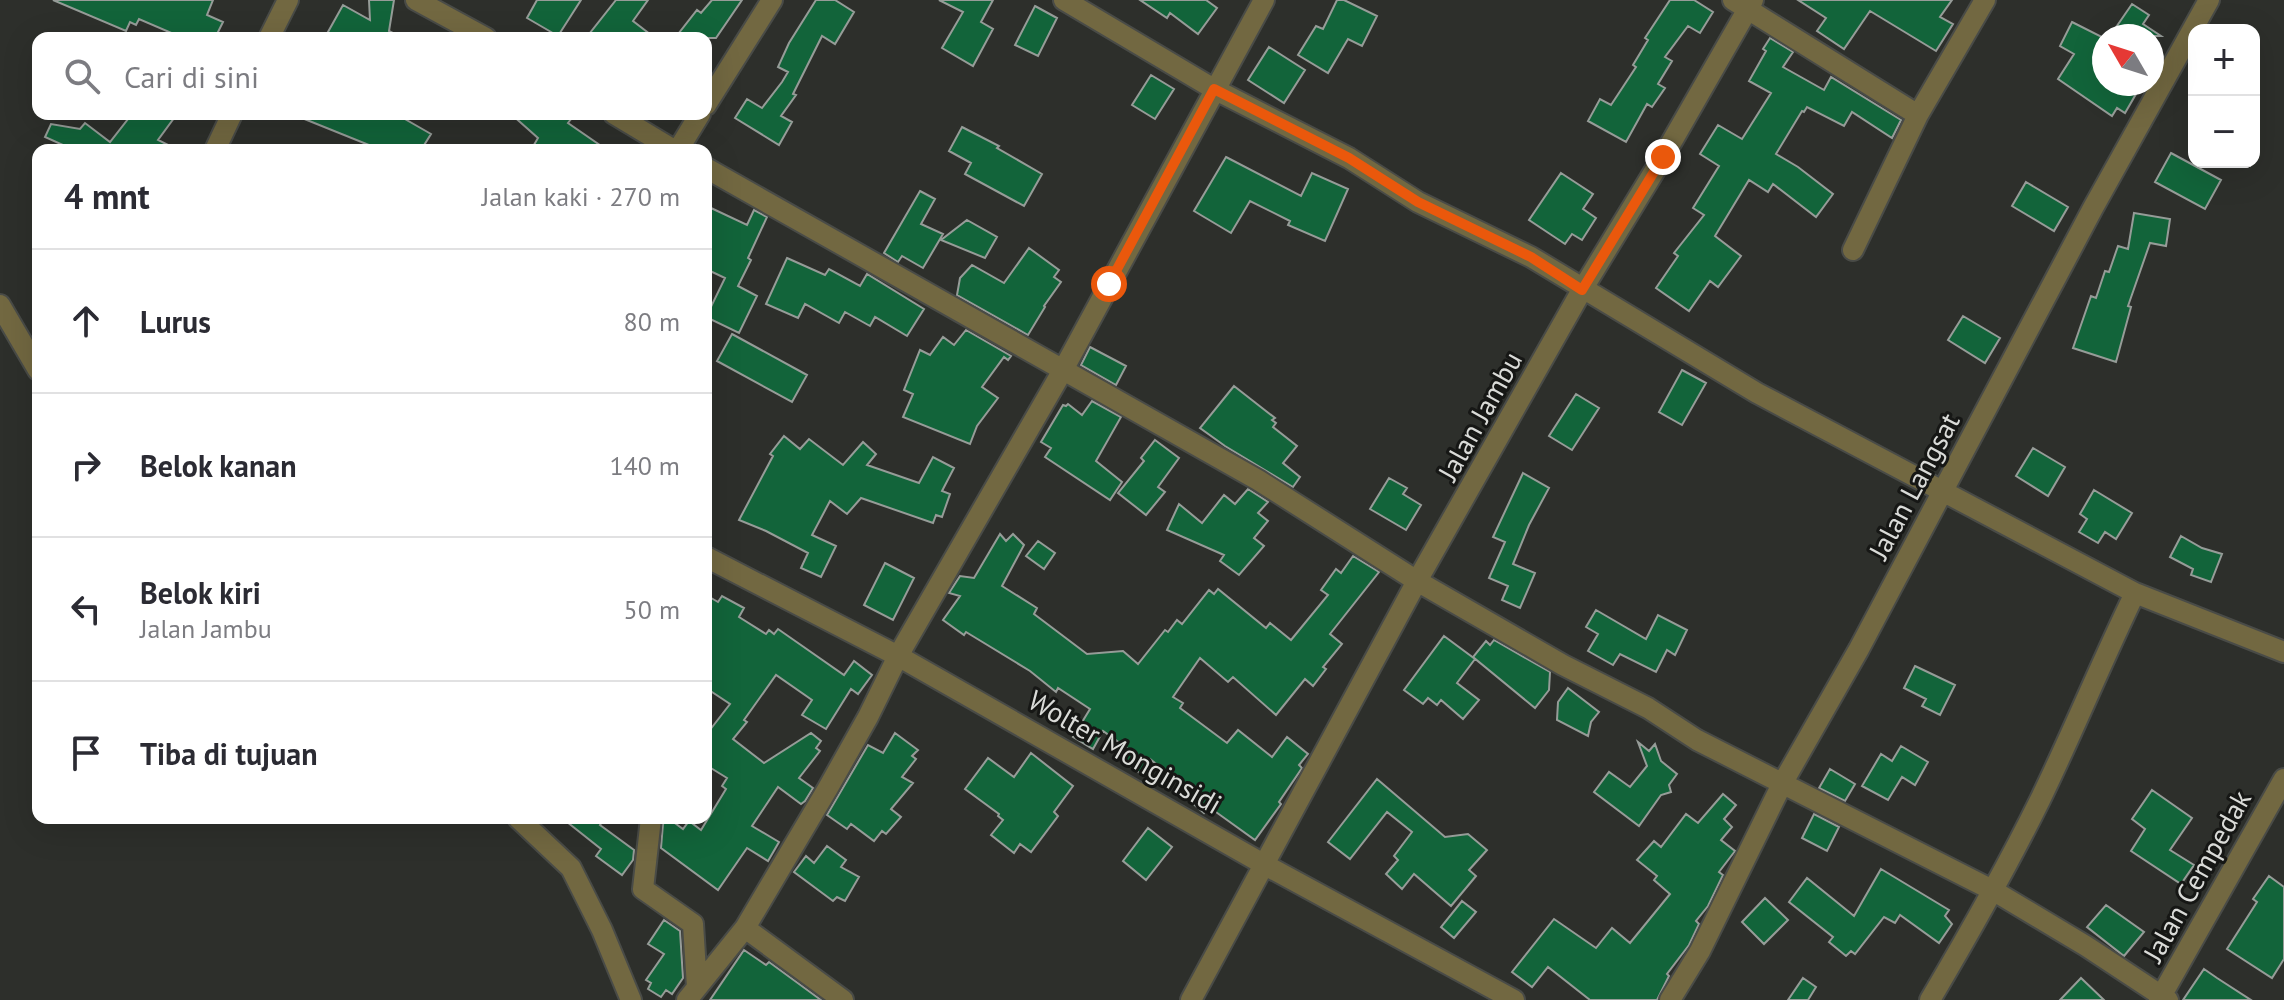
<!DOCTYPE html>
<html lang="id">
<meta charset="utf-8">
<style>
:root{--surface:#fff;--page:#f2f2f3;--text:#2b2b33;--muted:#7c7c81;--line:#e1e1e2}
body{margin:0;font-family:"PT Sans",sans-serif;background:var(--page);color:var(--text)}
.controls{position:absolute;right:24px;top:24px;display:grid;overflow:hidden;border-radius:16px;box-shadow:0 8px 32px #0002}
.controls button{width:72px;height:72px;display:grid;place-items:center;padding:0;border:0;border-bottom:2px solid var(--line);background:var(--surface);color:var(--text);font:40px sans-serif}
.compass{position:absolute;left:2092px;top:24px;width:72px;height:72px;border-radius:50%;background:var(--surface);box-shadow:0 8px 32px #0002;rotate:309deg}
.stop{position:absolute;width:24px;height:24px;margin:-18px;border:6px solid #ea580c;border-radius:50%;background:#fff}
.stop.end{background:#ea580c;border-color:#fff;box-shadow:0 2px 8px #0008}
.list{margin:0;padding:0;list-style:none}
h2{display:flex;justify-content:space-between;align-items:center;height:104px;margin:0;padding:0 32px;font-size:34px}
h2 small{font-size:26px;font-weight:400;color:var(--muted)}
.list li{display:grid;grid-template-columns:52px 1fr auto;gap:24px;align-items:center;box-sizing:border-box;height:144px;padding:0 32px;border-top:2px solid var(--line)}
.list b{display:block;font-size:30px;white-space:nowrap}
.list p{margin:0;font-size:26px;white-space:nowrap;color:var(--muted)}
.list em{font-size:26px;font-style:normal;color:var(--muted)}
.icon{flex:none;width:44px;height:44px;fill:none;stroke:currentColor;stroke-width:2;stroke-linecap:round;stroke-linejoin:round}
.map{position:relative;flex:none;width:2284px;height:1000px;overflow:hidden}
.search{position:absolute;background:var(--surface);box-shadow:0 8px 32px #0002;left:32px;top:32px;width:680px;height:88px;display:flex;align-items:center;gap:20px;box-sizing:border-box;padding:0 28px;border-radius:16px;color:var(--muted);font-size:30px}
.panel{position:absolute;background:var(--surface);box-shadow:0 8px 32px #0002;left:32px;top:144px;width:680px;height:680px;border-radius:16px}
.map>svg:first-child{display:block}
.building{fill:#12643a;stroke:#969c98;stroke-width:2}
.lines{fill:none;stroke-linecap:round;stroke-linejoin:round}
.minor-casing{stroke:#494b47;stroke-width:24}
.minor{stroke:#726841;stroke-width:20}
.route{stroke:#ea580c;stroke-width:10}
.labels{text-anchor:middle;stroke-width:6;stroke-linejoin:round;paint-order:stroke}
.street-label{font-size:28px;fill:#dadbd8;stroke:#161715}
</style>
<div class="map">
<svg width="2284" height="1000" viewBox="0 0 2284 1000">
<rect width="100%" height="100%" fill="#2d2f2b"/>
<path class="building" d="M53,0H213L207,15L223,22L215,38H183L139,19L136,25L130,22L126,31Z
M369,0H394L389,31L402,38H338L328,32L343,5L370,20Z
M537,0H581L558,36L527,18Z
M616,0H648L633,21L655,38H586Z
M712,0H742L716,38H675L697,10L701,13Z
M816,0H835L854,12L835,44L822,36L793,94L796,95L781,116L792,122L779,145L735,118L747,99L762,108L782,82L788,72L778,67L789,43Z
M939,0H993L981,22L993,29L973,66L942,48L963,12Z
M1140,0H1206L1217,8L1198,34L1170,13L1167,18Z
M1337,0H1344L1377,16L1362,46L1348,39L1328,73L1298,55L1316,26L1323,29Z
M1670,0H1694L1713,12L1700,33L1688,26L1665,57L1672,61L1658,84L1665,88L1652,107L1647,104L1626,142L1588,121L1600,99L1611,105L1636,67L1633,65L1648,40L1645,38Z
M1798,0H1952L1940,17L1953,24L1936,51L1870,11L1844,49L1817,31L1826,18Z
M2132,4L2149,15L2143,24L2161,36H2110Z
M1035,6L1057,18L1038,56L1015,45Z
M2072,22L2104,38V84H2120L2136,94L2125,113L2117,108L2112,116L2058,79L2074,54L2060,46Z
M1770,38L1793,52L1783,67L1824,90L1831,77L1901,120L1892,138L1852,112L1844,126L1807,107L1804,112L1802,111L1776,154L1798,167L1833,194L1816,217L1773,184L1768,192L1749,180L1715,236L1741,256L1718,287L1710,281L1689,311L1656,288L1678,256L1674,253L1704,215L1693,208L1719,166L1700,154L1718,125L1742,139L1771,93L1749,81L1766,51L1763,49Z
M1269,47L1305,70L1284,103L1248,80Z
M1151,75L1174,89L1155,119L1132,105Z
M132,114H177L158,140L178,150H74L45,137L51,124L80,129L85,123L110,142Z
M292,114H396L431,134L421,150H366L369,145Z
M511,114H575L568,123L607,150H531L538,138Z
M962,127L999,146L997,148L1042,174L1024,206L965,174L971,163L949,151Z
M2171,153L2221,180L2205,209L2155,182Z
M1226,157L1301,196L1312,173L1348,189L1325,241L1288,225L1290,221L1250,201L1231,233L1194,211Z
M1561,173L1593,194L1583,209L1596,218L1582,240L1572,234L1565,244L1529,220Z
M2026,182L2068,207L2054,231L2012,206Z
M920,191L935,199L921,224L943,234L923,268L902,256L898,262L884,253Z
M711,208L747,225L754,210L767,217L748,258L751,260L738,286L757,296L739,333L706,317L725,278L706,269V220Z
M2134,213L2170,219L2166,246L2150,243L2128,306L2131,307L2116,362L2073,348L2091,296L2096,298L2105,271L2109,272L2118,246L2128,249Z
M967,220L997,237L985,258L941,240Z
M1029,248L1059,270L1054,277L1061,282L1044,306L1045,307L1028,335L957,295L960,278L972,265L1004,283Z
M787,258L825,275L829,269L860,286L867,274L924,309L907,336L875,317L870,326L845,312L839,323L805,304L798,318L766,304Z
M1963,316L2000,338L1985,363L1948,340Z
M966,330L1011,356L1008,360L1004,357L982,387L998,398L977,426L970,444L903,417L913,394L904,390L920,350L930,355L943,337L954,345Z
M732,334L807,375L792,402L717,361Z
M1090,347L1126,366L1116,385L1081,365Z
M1682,370L1706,383L1682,425L1659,412Z
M1234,386L1275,418L1272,420L1276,423L1273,427L1297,446L1283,463L1300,477L1293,487L1225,446L1200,428Z
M1576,394L1599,408L1572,450L1549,436Z
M1092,401L1121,417L1096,461L1122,482L1110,500L1045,457L1051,448L1041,442L1063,405L1066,406L1068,404L1082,415Z
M784,436L800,449L809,439L843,465L863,442L876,454L867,465L919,483L933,457L954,468L942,491L950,494L942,517L936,515L933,523L861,498L847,514L830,501L812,535L836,546L821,577L801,568L808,553L766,531L739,520L773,456L770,454Z
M1155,440L1179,458L1158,487L1165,492L1146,515L1118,493L1144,461L1141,458Z
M2033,448L2065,467L2048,496L2016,476Z
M1523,473L1549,488L1529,525L1513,564L1535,573L1520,608L1502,600L1508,586L1489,578L1505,542L1493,537Z
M1389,478L1407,488L1403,494L1421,505L1406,530L1370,509Z
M1248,489L1268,502L1258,513L1268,521L1254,538L1264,546L1239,575L1220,561L1224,555L1167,530L1179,504L1202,523L1224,495L1235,504Z
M2094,490L2132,513L2116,539L2105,532L2098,543L2079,532L2087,519L2080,514Z
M1000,534L1006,541L1013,534L1024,545L1002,586L1037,608L1034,614L1087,654L1123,651L1138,664L1165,630L1168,632L1177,620L1182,624L1209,590L1214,594L1218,589L1266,628L1270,623L1291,640L1328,595L1321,590L1336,569L1341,573L1353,556L1379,572L1330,634L1342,644L1323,667L1326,669L1313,686L1305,679L1276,715L1233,677L1228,682L1200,658L1173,697L1183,703L1180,708L1227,743L1238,730L1272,757L1287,737L1308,754L1299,765L1302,768L1279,802L1281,804L1255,840L1209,807L1204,813L1176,789L1180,783L1150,759L1140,773L1123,761L1131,751L1103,731L1093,749L1073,737L1090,709L1058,688L1056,692L1030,671L966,632L964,635L943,620L960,596L949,593L960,576L974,578Z
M2181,536L2202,548L2222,554L2211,582L2191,575L2193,569L2170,557Z
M1038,541L1055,553L1044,569L1026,556Z
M885,563L914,578L893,620L864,605Z
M706,595L718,602L722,596L744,608L739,617L766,634L769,630L774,634L778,629L844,675L854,661L872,675L858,694L851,689L826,729L802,715L812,700L776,675L744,720L747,722L733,739L764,763L811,733L821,741L816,748L820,751L799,778L813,788L805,801L801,804L778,787L752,826L779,842L768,861L747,848L718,890L661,848L663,824L668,818L683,829L689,821L701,830L726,789L722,786L727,778L706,765V735L730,704L706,688Z
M1596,610L1646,639L1658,615L1687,630L1675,655L1667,650L1656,672L1620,654L1613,665L1588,651L1598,634L1586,627Z
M1444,636L1475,659L1457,683L1479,700L1463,719L1441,700L1437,705L1428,698L1423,704L1404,690Z
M1494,640L1550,672L1549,690L1535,708L1473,657L1486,641L1490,645Z
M1915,666L1955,685L1940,715L1922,706L1926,699L1904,688Z
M1568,688L1599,712L1591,722L1588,736L1557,720L1558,702Z
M895,733L918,750L912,756L916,759L902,777L913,783L891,809L901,817L886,834L882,831L874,841L851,824L847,829L827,815L868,745L883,753Z
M1638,742L1649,751L1655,744L1661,761L1677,774L1669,785L1671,792L1661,795L1639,826L1594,792L1609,772L1630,787L1647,766Z
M1901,746L1928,762L1915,785L1902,777L1888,800L1862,786L1881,754L1892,761Z
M1031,753L1073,786L1054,812L1058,816L1031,852L1020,844L1014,853L991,835L1003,820L998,816L999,814L965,789L988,758L1014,777Z
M1830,769L1855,784L1845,801L1819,788Z
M1377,779L1445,837L1468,834L1487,850L1469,870L1476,876L1451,906L1414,874L1402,889L1386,874L1398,860L1394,856L1412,832L1387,812L1350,859L1328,842Z
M2152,790L2192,818L2170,850L2194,865L2181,884L2131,851L2145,829L2132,819Z
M1723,794L1736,805L1724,819L1732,827L1721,840L1735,851L1719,872L1723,875L1708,906L1696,921L1699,924L1689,945L1667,974L1669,976L1657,1000H1590L1548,967L1532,987L1512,972L1554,919L1596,948L1612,928L1630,943L1670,894L1654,880L1657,876L1637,860L1654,841L1661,847L1686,814L1698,823Z
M1814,814L1839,827L1827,851L1802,838Z
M562,818H605L600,825L634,850L633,860L622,875L596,856L601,849Z
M1148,828L1172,847L1146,880L1123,861Z
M827,846L846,860L841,867L859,877L845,901L837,897L833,901L794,872L806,856L814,863Z
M1881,869L1949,910L1945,916L1952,924L1939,943L1900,915L1895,923L1884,917L1855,954L1851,951L1846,956L1829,942L1833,937L1789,902L1807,878L1854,916Z
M2269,876L2284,887V959L2272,978L2227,949L2257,902L2253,899Z
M1765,898L1788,920L1764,944L1742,922Z
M1462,901L1476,912L1454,938L1441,927Z
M2106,905L2144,932L2124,956L2087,927Z
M664,920L680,931L683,978L672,994L666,990L661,997L648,989L651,983L646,980L664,954L648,944Z
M744,950L766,965L769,962L821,1000H710Z
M2204,969L2217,978L2251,1000H2183Z
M1803,978L1816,987L1808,1000H1788Z
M2081,978L2104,1000H2060Z"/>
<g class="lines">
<defs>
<path id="minor" d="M416,0L486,38
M1064,0L1214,89L1349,158L1418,202L1531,257L1757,393L2135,593L2284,652
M1733,0L1918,115
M269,38L288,0
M706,105L772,0
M614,114L674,150
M215,150L232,114
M678,150L700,114
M706,168L1258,480L1417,581L1563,665L1648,708L1697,740L1994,891L2086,946L2168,1000
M1853,250L1918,115L1985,0
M0,305L38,370
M706,557L898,656L1265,865L1514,1000
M518,818L571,868L602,930L631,1000
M651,818L643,889L693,924L697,987
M745,928L843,1000
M687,1000L745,928L828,788L868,717L898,656L1063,370L1264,0
M1191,1000L1417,581L1582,290L1663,157L1753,0
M1670,1000L1700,951L1782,784L1859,649L2093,208L2209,0
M1930,1000C1969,934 2006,869 2040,800C2073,732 2102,661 2135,593
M2159,1000L2284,779"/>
</defs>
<use href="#minor" class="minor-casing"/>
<use href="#minor" class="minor"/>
</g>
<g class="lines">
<path class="route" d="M1109,284L1214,89L1349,158L1418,202L1531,257L1582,290L1663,157"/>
</g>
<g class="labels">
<g class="street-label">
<text transform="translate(1480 416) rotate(-61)" y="10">Jalan Jambu</text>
<text transform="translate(1914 486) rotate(-62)" y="10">Jalan Langsat</text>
<text transform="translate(1125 752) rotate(30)" y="10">Wolter Monginsidi</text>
<text transform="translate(2197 876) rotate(-61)" y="10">Jalan Cempedak</text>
</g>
</g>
</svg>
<div class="controls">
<button>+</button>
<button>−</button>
</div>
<svg class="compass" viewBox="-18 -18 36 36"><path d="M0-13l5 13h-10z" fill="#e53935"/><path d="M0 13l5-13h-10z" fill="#7c7c81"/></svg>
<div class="stop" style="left:1109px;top:284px"></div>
<div class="stop end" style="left:1663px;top:157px"></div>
<div class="search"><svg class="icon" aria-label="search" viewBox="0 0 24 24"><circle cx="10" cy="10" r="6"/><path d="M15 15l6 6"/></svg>Cari di sini</div>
<section class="panel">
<h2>4 mnt<small>Jalan kaki · 270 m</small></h2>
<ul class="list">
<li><svg class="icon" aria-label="ahead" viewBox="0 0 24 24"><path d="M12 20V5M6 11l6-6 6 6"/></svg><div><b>Lurus</b></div><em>80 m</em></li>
<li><svg class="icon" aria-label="right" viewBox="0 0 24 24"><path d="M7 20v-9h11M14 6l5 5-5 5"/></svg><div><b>Belok kanan</b></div><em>140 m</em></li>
<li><svg class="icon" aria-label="left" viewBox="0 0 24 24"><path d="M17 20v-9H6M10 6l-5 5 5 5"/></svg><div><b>Belok kiri</b><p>Jalan Jambu</p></div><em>50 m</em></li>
<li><svg class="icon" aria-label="arrive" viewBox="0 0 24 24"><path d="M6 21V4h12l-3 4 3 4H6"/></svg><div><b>Tiba di tujuan</b></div></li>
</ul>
</section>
</div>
